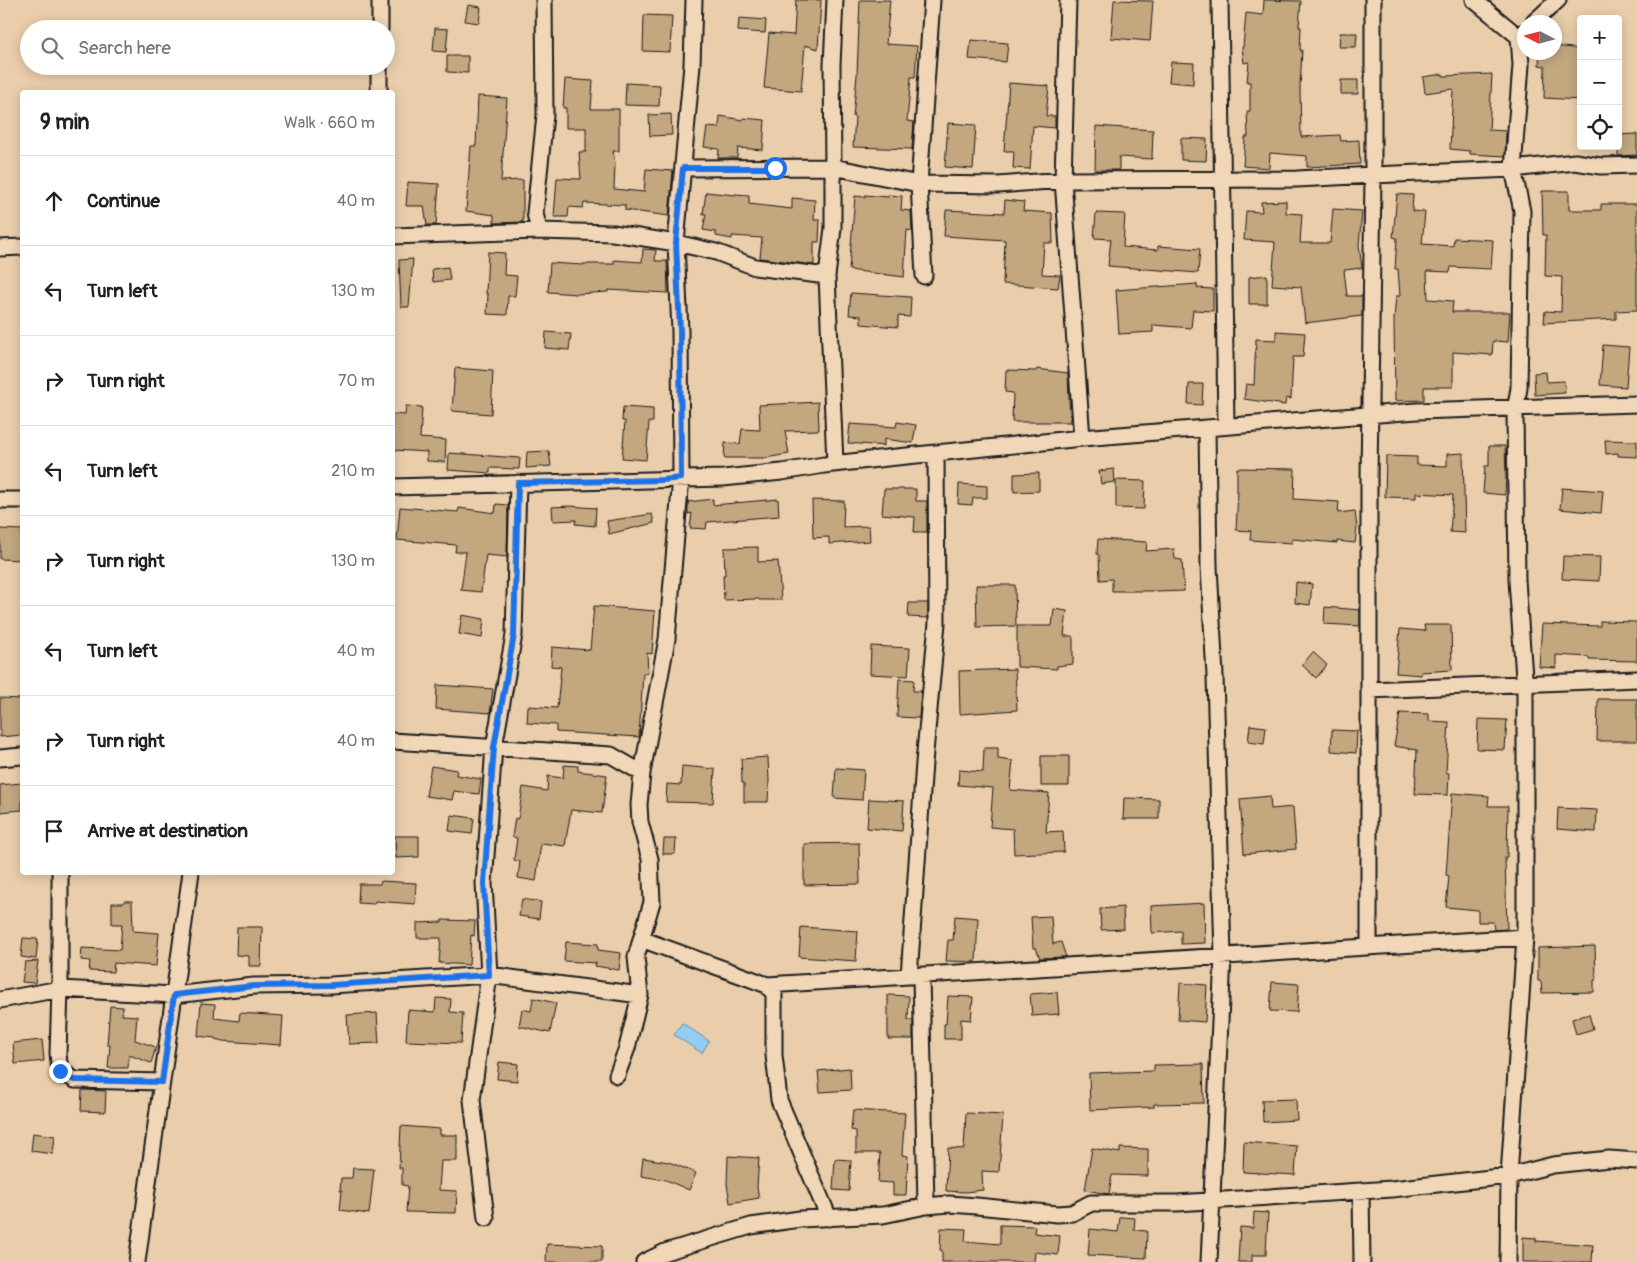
<!DOCTYPE html>
<meta charset="utf-8">
<style>
:root{--surface:#fff;--page:#f2f2f2;--text:#202124;--muted:#757577;--line:#e0e0e0}
body{margin:0;font-family:Pangolin,sans-serif;background:var(--page);color:var(--text)}
.controls{position:absolute;right:15px;top:15px;display:grid;overflow:hidden;border-radius:5px;box-shadow:0 2px 12px #0003}
.controls button{width:45px;height:45px;display:grid;place-items:center;padding:0;border:0;border-bottom:1px solid var(--line);background:var(--surface);color:var(--text);font:25px sans-serif}
.compass{position:absolute;left:1517px;top:15px;width:45px;height:45px;border-radius:50%;background:var(--surface);box-shadow:0 2px 12px #0003;rotate:276deg}
.stop{position:absolute;width:15px;height:15px;margin:-11px;border:4px solid #1a73e8;border-radius:50%;background:#fff}
.stop.end{background:#1a73e8;border-color:#fff;box-shadow:0 1px 5px #0008}
.list{margin:0;padding:0;list-style:none}
h2{display:flex;justify-content:space-between;align-items:center;height:65px;margin:0;padding:0 20px;font-size:21px}
h2 small{font-size:16px;font-weight:400;color:var(--muted)}
.list li{display:grid;grid-template-columns:32px 1fr auto;gap:15px;align-items:center;box-sizing:border-box;height:90px;padding:0 20px;border-top:1px solid var(--line)}
.list b{display:block;font-size:19px;white-space:nowrap}
.list em{font-size:16px;font-style:normal;color:var(--muted)}
.icon{flex:none;width:28px;height:28px;fill:none;stroke:currentColor;stroke-width:2;stroke-linecap:round;stroke-linejoin:round}
.map{position:relative;flex:none;width:1637px;height:1262px;overflow:hidden}
.search{position:absolute;background:var(--surface);box-shadow:0 2px 12px #0003;left:20px;top:20px;width:375px;height:55px;display:flex;align-items:center;gap:12px;box-sizing:border-box;padding:0 18px;border-radius:28px;color:var(--muted);font-size:19px}
.panel{position:absolute;background:var(--surface);box-shadow:0 2px 12px #0003;left:20px;top:90px;width:375px;height:785px;border-radius:5px}
.map>svg:first-child{display:block}
.water{fill:#94cdf3;stroke:#64869d}
.building{fill:#c2a77f;stroke:#1c1c1c}
.lines{fill:none;stroke-linecap:round;stroke-linejoin:round}
.minor-casing{stroke:#1c1c1c;stroke-width:19}
.minor{stroke:#f1d6b8;stroke-width:15}
.route{stroke:#1a73e8;stroke-width:6}
</style>
<div class="map">
<svg width="1637" height="1262" viewBox="0 0 1637 1262">
<rect width="100%" height="100%" fill="#eaceab"/>
<filter id="ink" filterUnits="userSpaceOnUse"><feTurbulence type="fractalNoise" baseFrequency=".02" numOctaves="2"/><feDisplacementMap in="SourceGraphic" scale="10" xChannelSelector="R" yChannelSelector="G"/><feConvolveMatrix kernelMatrix="1 2 1 2 8 2 1 2 1" color-interpolation-filters="sRGB"/></filter>
<g filter="url(#ink)">
<path class="water" d="M682,1023L709,1041L702,1053L674,1035Z"/>
<path class="building" d="M796,0H821L818,49L805,45L801,91L764,88L769,33L794,35Z
M860,0H890L886,44L917,46L915,77H911L907,121L914,122L912,149L853,147L855,117H853L857,75Z
M1114,0L1153,1L1150,41L1111,38Z
M1264,0L1301,1L1299,27H1301L1300,50H1302L1300,88L1301,137L1340,135L1341,141L1359,140L1360,164L1307,167V156L1270,153L1269,168L1243,166L1245,137H1248L1247,111H1250V82H1247L1249,62L1244,63L1242,47H1243L1246,13L1263,15Z
M468,5L481,7L479,23L465,21Z
M644,15L672,16L670,52L643,51Z
M739,18L766,20L765,33L738,31Z
M435,28L448,29L446,52L433,51Z
M1340,33H1357L1356,47H1339Z
M971,40L1008,43L1006,62L969,59Z
M1554,46L1581,49V100L1544,98L1545,66L1539,65L1540,52H1554Z
M447,56H468V73L447,72Z
M1171,62L1194,63L1193,84L1169,82Z
M1443,74V76L1492,74L1489,130L1506,131L1505,156L1470,154V151L1450,149L1453,89L1425,93L1423,77Z
M565,79L593,81L591,109H619V151H613L615,163L614,189L644,192L646,169L673,171L669,216L625,210V205L584,203L583,208L569,207L568,217H554L557,178L581,179L579,152H586V128H566V108H563Z
M1341,80H1358V94H1341Z
M626,83L660,85L659,106L625,105Z
M1009,83L1049,86L1046,116H1055V128L1033,126L1030,169L1013,168L1014,151H1004Z
M478,96L507,98L501,181L523,180V222L494,223V215L466,211L471,146H476Z
M671,114L672,135L650,136L649,115Z
M720,116L743,120V118L765,120L763,150L738,148L737,158H718L719,149L704,147L707,127L719,128Z
M948,123L976,125L973,169L945,167Z
M1096,126L1153,130L1152,159L1119,157V170H1095Z
M1637,134V155L1618,156V135Z
M1181,138L1207,139L1206,161L1181,160Z
M408,182L439,184L436,225H427L424,206H406Z
M1542,191H1569V210H1601V204H1637V310L1616,311V319L1544,323L1545,311L1561,312L1562,277L1545,276L1546,235H1543Z
M706,192L735,195V194L749,195V204L792,209V198L815,200L814,220H820L819,242H814V265L760,258L762,238L732,236V239L716,236V232L703,230L706,214H703Z
M1397,194L1413,195L1412,211L1425,212L1422,244L1453,246L1454,238L1493,240L1491,269L1451,267L1450,272L1427,271L1428,299L1453,301L1452,312H1510L1508,342L1493,341L1492,355L1453,352V387H1424V400L1395,401L1394,319L1396,296H1400L1398,269H1395L1397,238L1393,237Z
M865,195L888,197V195L902,196L901,210L911,211L912,231L907,230L904,277L849,270L855,196L865,197Z
M1005,200L1024,202L1023,211L1052,213L1053,243H1044L1042,274L1060,275L1058,288L1003,284L1005,240L944,236L946,210L1004,213Z
M1286,201V213L1302,214L1300,243H1330L1333,209L1362,211L1359,245L1362,268L1344,270L1347,296H1362V316L1305,323L1301,287L1272,285L1275,242L1244,240L1246,211L1262,212L1261,202Z
M1096,213L1125,214L1123,247L1158,250V246L1200,249L1198,273L1108,266L1111,239L1094,238Z
M643,249L656,250L655,261H667L668,293L608,290V292L577,294L548,292L550,263L583,265V264H614V260L642,262Z
M488,252L505,253L504,275L517,276L515,296H508L507,315L487,314L488,294H486Z
M413,259L409,307H401L399,260Z
M448,267L450,280L433,282L432,269Z
M1267,275V304H1249V277Z
M1197,284V288L1213,289V311L1193,310L1191,328L1153,325V332L1119,334L1116,290Z
M851,293L911,297L910,317L898,316V327L861,324V316L849,315Z
M1276,331L1305,333L1303,357H1293L1291,399L1286,398L1285,405L1244,399L1246,384L1254,385L1256,339L1276,340Z
M546,332L571,334L569,350L545,348Z
M1603,345L1629,347L1626,387L1600,385Z
M455,368L493,371L491,414L452,411Z
M1037,369L1068,373L1070,422H1012L1013,393L1005,392L1006,370L1036,371Z
M1546,372L1547,382L1564,381L1565,393L1535,395L1534,373Z
M1189,384H1203L1202,405L1188,404Z
M818,402L819,430L785,431L789,454L765,458H724L725,443L740,444L742,429L760,430L759,405Z
M406,406L422,407L420,438L446,440L445,462L427,461V452L392,450V414L405,415Z
M623,407L653,409V422H649L646,460L622,458L625,421H622Z
M897,422L916,425L913,443L884,439V446L848,443L850,424L896,427Z
M1605,440L1637,441V457L1618,456V453L1606,454Z
M1489,446H1505L1506,476L1505,495L1483,493L1485,466H1489Z
M549,451L551,466L526,468L527,452Z
M449,453L520,458L519,469L490,468V473L448,470Z
M1463,453L1465,533L1450,532L1453,495L1416,493V498L1385,497L1386,456L1417,457V465L1447,466V454Z
M1237,468L1295,469L1294,499L1339,502L1338,513L1355,511L1357,528L1355,543L1337,541V543L1292,539V543L1250,540L1251,531L1236,530L1238,492H1237Z
M1114,469L1115,482L1101,484L1099,471Z
M1039,473V491L1014,492V474Z
M1116,480L1145,481L1144,509L1116,508Z
M959,484L987,486V498H973L972,505L958,504Z
M1562,488L1603,491L1601,513L1560,509Z
M884,489H916V501H927V532H914L915,517L882,514Z
M713,499V505L778,499L779,516L707,522L706,529L690,528L692,513L688,514V502Z
M812,500L844,501L843,527L869,526L870,541L829,544V537L813,538Z
M496,504L508,505L507,557L486,555L481,592L461,590L466,552H455L456,545L397,540L400,507L458,512L459,508L495,513Z
M570,506L596,508L595,526L575,524L576,520L553,521L552,507Z
M652,514L654,523L609,534L607,521Z
M0,529L22,530V560L0,559Z
M1098,539L1147,542L1146,551L1174,549L1175,559L1182,560L1184,591L1157,592V591H1112V579L1100,580L1099,555L1097,554Z
M758,547V562L778,561L781,600H759V599L724,600L723,575H725L724,548Z
M1563,556L1600,557L1599,581L1562,579Z
M1296,582L1312,584L1310,605L1295,603Z
M976,585H1015L1016,626L977,627Z
M909,603H928V618L908,617Z
M594,606L655,611L652,654L647,653L648,673L643,674L639,737L556,732V725L527,723L528,706L557,708L561,667L551,666L552,647L590,650Z
M1325,607L1360,610V626L1324,624Z
M1054,609L1067,611L1064,636H1073V664L1057,666V669L1017,667V626H1052Z
M462,615L484,619L482,638L459,634Z
M1600,621L1637,622V661L1589,660V657L1556,655V668L1539,667L1542,624L1600,626Z
M1424,625H1451L1452,670L1421,672V675L1396,673L1400,629L1425,631Z
M871,646L910,648L908,676L870,674Z
M1313,652L1327,665L1316,678L1302,665Z
M1015,669L1017,710L960,714L959,671Z
M899,679L914,680L913,691H921L919,718L897,717Z
M437,685L493,689L490,713L436,709Z
M0,698L22,699V735L0,737Z
M1598,699H1637V741H1597Z
M1400,713L1429,714V721L1449,722L1446,772L1449,773L1448,795L1415,794L1417,750L1394,746Z
M1478,719L1507,720L1505,750L1477,749Z
M1250,725L1266,727L1264,744L1248,742Z
M1332,730L1357,731L1356,753L1331,751Z
M984,748H998V759L1013,761L1010,790L1049,793L1046,832L1063,831L1064,852L1014,854L1013,829L990,827L993,788L958,785L959,770L983,772Z
M1041,756H1069V786H1041Z
M768,757L769,781L768,802H744V783H742L741,759Z
M564,765L578,766V771L607,775L602,813L571,810L565,846L541,843L536,881L518,878L520,861L514,860L517,838L512,837L515,818L518,819L523,787L547,791L548,776L563,778Z
M431,766L457,770L456,775L481,779L479,794L454,791L452,800L426,796Z
M682,766L715,769L713,803L666,802L667,784L681,785Z
M836,768L864,770L862,800L834,798Z
M22,783V810L0,812V785Z
M1452,793L1489,796L1488,806H1508L1507,857H1505L1507,929L1494,930L1493,922H1478V910L1446,907L1449,876L1446,875Z
M1270,796L1271,809L1293,807L1296,849L1244,854L1240,799Z
M1124,798L1159,799V819H1123Z
M869,799L904,801L902,831L867,828Z
M1558,808L1597,810L1596,832L1557,829Z
M451,815L474,818L472,834L449,831Z
M395,836H419V857L396,858Z
M664,839H676L675,854H663Z
M859,843L860,884L804,885V844Z
M381,881L416,883L415,904L375,901L374,904L358,903L359,884H380Z
M522,899L541,902L539,919L519,916Z
M124,901H132L133,931L159,933L156,966L114,963L113,972L89,971L90,961L81,960L82,948L120,950L122,924H112V903H124Z
M1204,903L1205,943L1181,944V931L1152,933L1151,906Z
M1123,907L1124,929L1101,930L1100,909Z
M955,916L978,918L976,962L946,961L948,940H953Z
M1051,916L1053,944L1061,942L1066,957L1040,958L1036,948H1033L1031,917Z
M442,920L475,921L474,936L471,935L469,965L439,963L441,938H417V923L442,922Z
M237,927H262L261,966H249V956L236,955Z
M801,927L858,931L856,961L799,957Z
M23,938L38,939L36,959L21,957Z
M566,942L598,944V950L621,953L619,970L595,966L596,963L564,961Z
M1595,946L1596,980H1594V992L1542,993L1541,981H1538V948Z
M38,961L35,983L22,982L25,962Z
M1272,982L1299,984L1297,1012L1270,1011Z
M1180,983L1207,985L1205,1022L1178,1020Z
M1057,992L1059,1014L1032,1016L1030,994Z
M888,995L909,996L908,1020H913V1039H888Z
M948,996L973,997L971,1020L961,1019V1039H944V1024H946Z
M436,998L451,999L450,1012L463,1013L461,1043L406,1041L408,1010L435,1012Z
M533,998L556,1003L550,1033L519,1026L522,1009L531,1011Z
M201,1003L215,1004L214,1018L239,1021L240,1013L283,1016L281,1045L223,1041L215,1039V1038L198,1036Z
M110,1006L123,1007L122,1015L137,1016L135,1040L156,1047L151,1063L129,1055L128,1068H108L110,1045H107Z
M377,1013L379,1043L349,1044L347,1015Z
M1589,1014L1593,1029L1576,1034L1572,1019Z
M42,1040L44,1061L15,1064L13,1043Z
M499,1062L518,1064L517,1081L497,1079Z
M1203,1064L1204,1103L1154,1104V1107L1090,1110L1089,1073L1154,1071V1065Z
M850,1068L851,1090L820,1092L818,1071Z
M82,1090L106,1091L105,1112L81,1111Z
M1296,1099L1297,1120L1263,1122L1262,1100Z
M853,1110L905,1113L902,1155L908,1156L906,1195H893V1183L878,1182L880,1153H856V1131L851,1130Z
M966,1113L1003,1115L999,1172L982,1171L983,1190L965,1192L946,1191L948,1148L964,1149Z
M401,1126L440,1129V1135H457V1161H441L439,1190L457,1191L456,1213L406,1212L408,1186L402,1185V1168H399Z
M33,1133L55,1136L53,1154L31,1151Z
M1244,1142L1297,1146L1295,1175L1243,1172Z
M1092,1148L1120,1153V1148L1148,1149V1176L1112,1175L1109,1194L1085,1190Z
M728,1156L759,1158L757,1187L759,1198L730,1203L727,1184Z
M643,1158L669,1162L696,1173L689,1190L666,1180L641,1176Z
M835,1159L851,1160L849,1191L833,1190Z
M353,1168L374,1169L369,1214L340,1210L342,1190H340L341,1178H352Z
M1254,1212L1268,1213L1266,1255H1252V1262H1238L1240,1227L1253,1228Z
M1120,1217L1135,1218L1134,1230L1147,1231L1146,1258L1088,1255L1090,1229L1118,1232Z
M1000,1225L1035,1226L1034,1233L1060,1236L1058,1255L1035,1252L1034,1262H942V1250H940L941,1228L966,1229L965,1241L1000,1244Z
M1523,1237L1536,1238V1241L1593,1245L1592,1262H1523Z
M547,1244L602,1246V1262H546Z"/>
<g class="lines">
<defs>
<path id="minor" d="M835,0L832,65L833,167L919,184L998,185L1063,180L1297,179L1373,175L1369,479V946
M1068,0L1063,180L1082,438
M1220,0L1226,426
M1373,0V175L1513,169L1522,211L1519,388L1515,411L1517,580L1525,691V937L1509,1176L1508,1262
M1474,0L1519,37
M1534,22L1558,0
M380,29V0
M1524,32L1519,37L1521,65L1513,169L1575,162L1601,166L1637,165
M379,92V66
M683,168L833,167V228L827,276L835,463
M539,231L535,213L545,115L544,0
M392,236L539,231L613,233L676,243L716,252L755,267L827,276
M0,248L22,247
M924,276L919,184L932,0
M1207,428L1209,567L1215,676L1223,956L1209,1262
M392,487L723,478L782,472L824,465L887,458L1082,438L1417,411L1637,404
M0,500H22
M1369,690L1637,679
M392,741L611,755L642,773
M0,758L22,756
M60,872V989L58,1054L60,1071L75,1080L162,1082
M641,939L751,979L767,985L774,994V1055L779,1100L829,1218
M921,975L926,1206
M909,976L924,763L937,623L936,453
M767,985L1525,937
M0,1000L60,989L174,995L254,986L331,985L489,975L640,995
M617,1075L627,1048L640,995L636,957L652,902L650,859L640,822L639,805L642,773L667,639L681,478L680,331L676,243L692,65L694,0
M1361,1191L1362,1262
M486,1218L472,1100L489,975L484,883L494,747L514,635L518,483
M137,1262L191,872
M644,1262L665,1252L751,1226L800,1219L883,1215L926,1206L949,1204L977,1206L1057,1214L1072,1213L1091,1203H1177L1392,1189L1509,1176L1553,1165L1609,1159L1637,1161"/>
</defs>
<use href="#minor" class="minor-casing"/>
<use href="#minor" class="minor"/>
</g>
</g>
<g class="lines" filter="url(#ink)">
<path class="route" d="M60,1071L74,1080L162,1082L174,995L254,986L331,985L489,975L484,883L494,747L514,635L518,483L663,480L681,478L680,331L676,243L683,168H775"/>
</g>
</svg>
<div class="controls">
<button>+</button>
<button>−</button>
<button><svg class="icon" aria-label="locate" viewBox="0 0 24 24"><circle cx="12" cy="12" r="6"/><path d="M12 2v4M12 18v4M2 12h4M18 12h4"/></svg></button>
</div>
<svg class="compass" viewBox="-18 -18 36 36"><path d="M0-13l5 13h-10z" fill="#e53935"/><path d="M0 13l5-13h-10z" fill="#757577"/></svg>
<div class="stop" style="left:775px;top:168px"></div>
<div class="stop end" style="left:60px;top:1071px"></div>
<div class="search"><svg class="icon" aria-label="search" viewBox="0 0 24 24"><circle cx="10" cy="10" r="6"/><path d="M15 15l6 6"/></svg>Search here</div>
<section class="panel">
<h2>9 min<small>Walk · 660 m</small></h2>
<ul class="list">
<li><svg class="icon" aria-label="ahead" viewBox="0 0 24 24"><path d="M12 20V5M6 11l6-6 6 6"/></svg><div><b>Continue</b></div><em>40 m</em></li>
<li><svg class="icon" aria-label="left" viewBox="0 0 24 24"><path d="M17 20v-9H6M10 6l-5 5 5 5"/></svg><div><b>Turn left</b></div><em>130 m</em></li>
<li><svg class="icon" aria-label="right" viewBox="0 0 24 24"><path d="M7 20v-9h11M14 6l5 5-5 5"/></svg><div><b>Turn right</b></div><em>70 m</em></li>
<li><svg class="icon" aria-label="left" viewBox="0 0 24 24"><path d="M17 20v-9H6M10 6l-5 5 5 5"/></svg><div><b>Turn left</b></div><em>210 m</em></li>
<li><svg class="icon" aria-label="right" viewBox="0 0 24 24"><path d="M7 20v-9h11M14 6l5 5-5 5"/></svg><div><b>Turn right</b></div><em>130 m</em></li>
<li><svg class="icon" aria-label="left" viewBox="0 0 24 24"><path d="M17 20v-9H6M10 6l-5 5 5 5"/></svg><div><b>Turn left</b></div><em>40 m</em></li>
<li><svg class="icon" aria-label="right" viewBox="0 0 24 24"><path d="M7 20v-9h11M14 6l5 5-5 5"/></svg><div><b>Turn right</b></div><em>40 m</em></li>
<li><svg class="icon" aria-label="arrive" viewBox="0 0 24 24"><path d="M6 21V4h12l-3 4 3 4H6"/></svg><div><b>Arrive at destination</b></div></li>
</ul>
</section>
</div>
